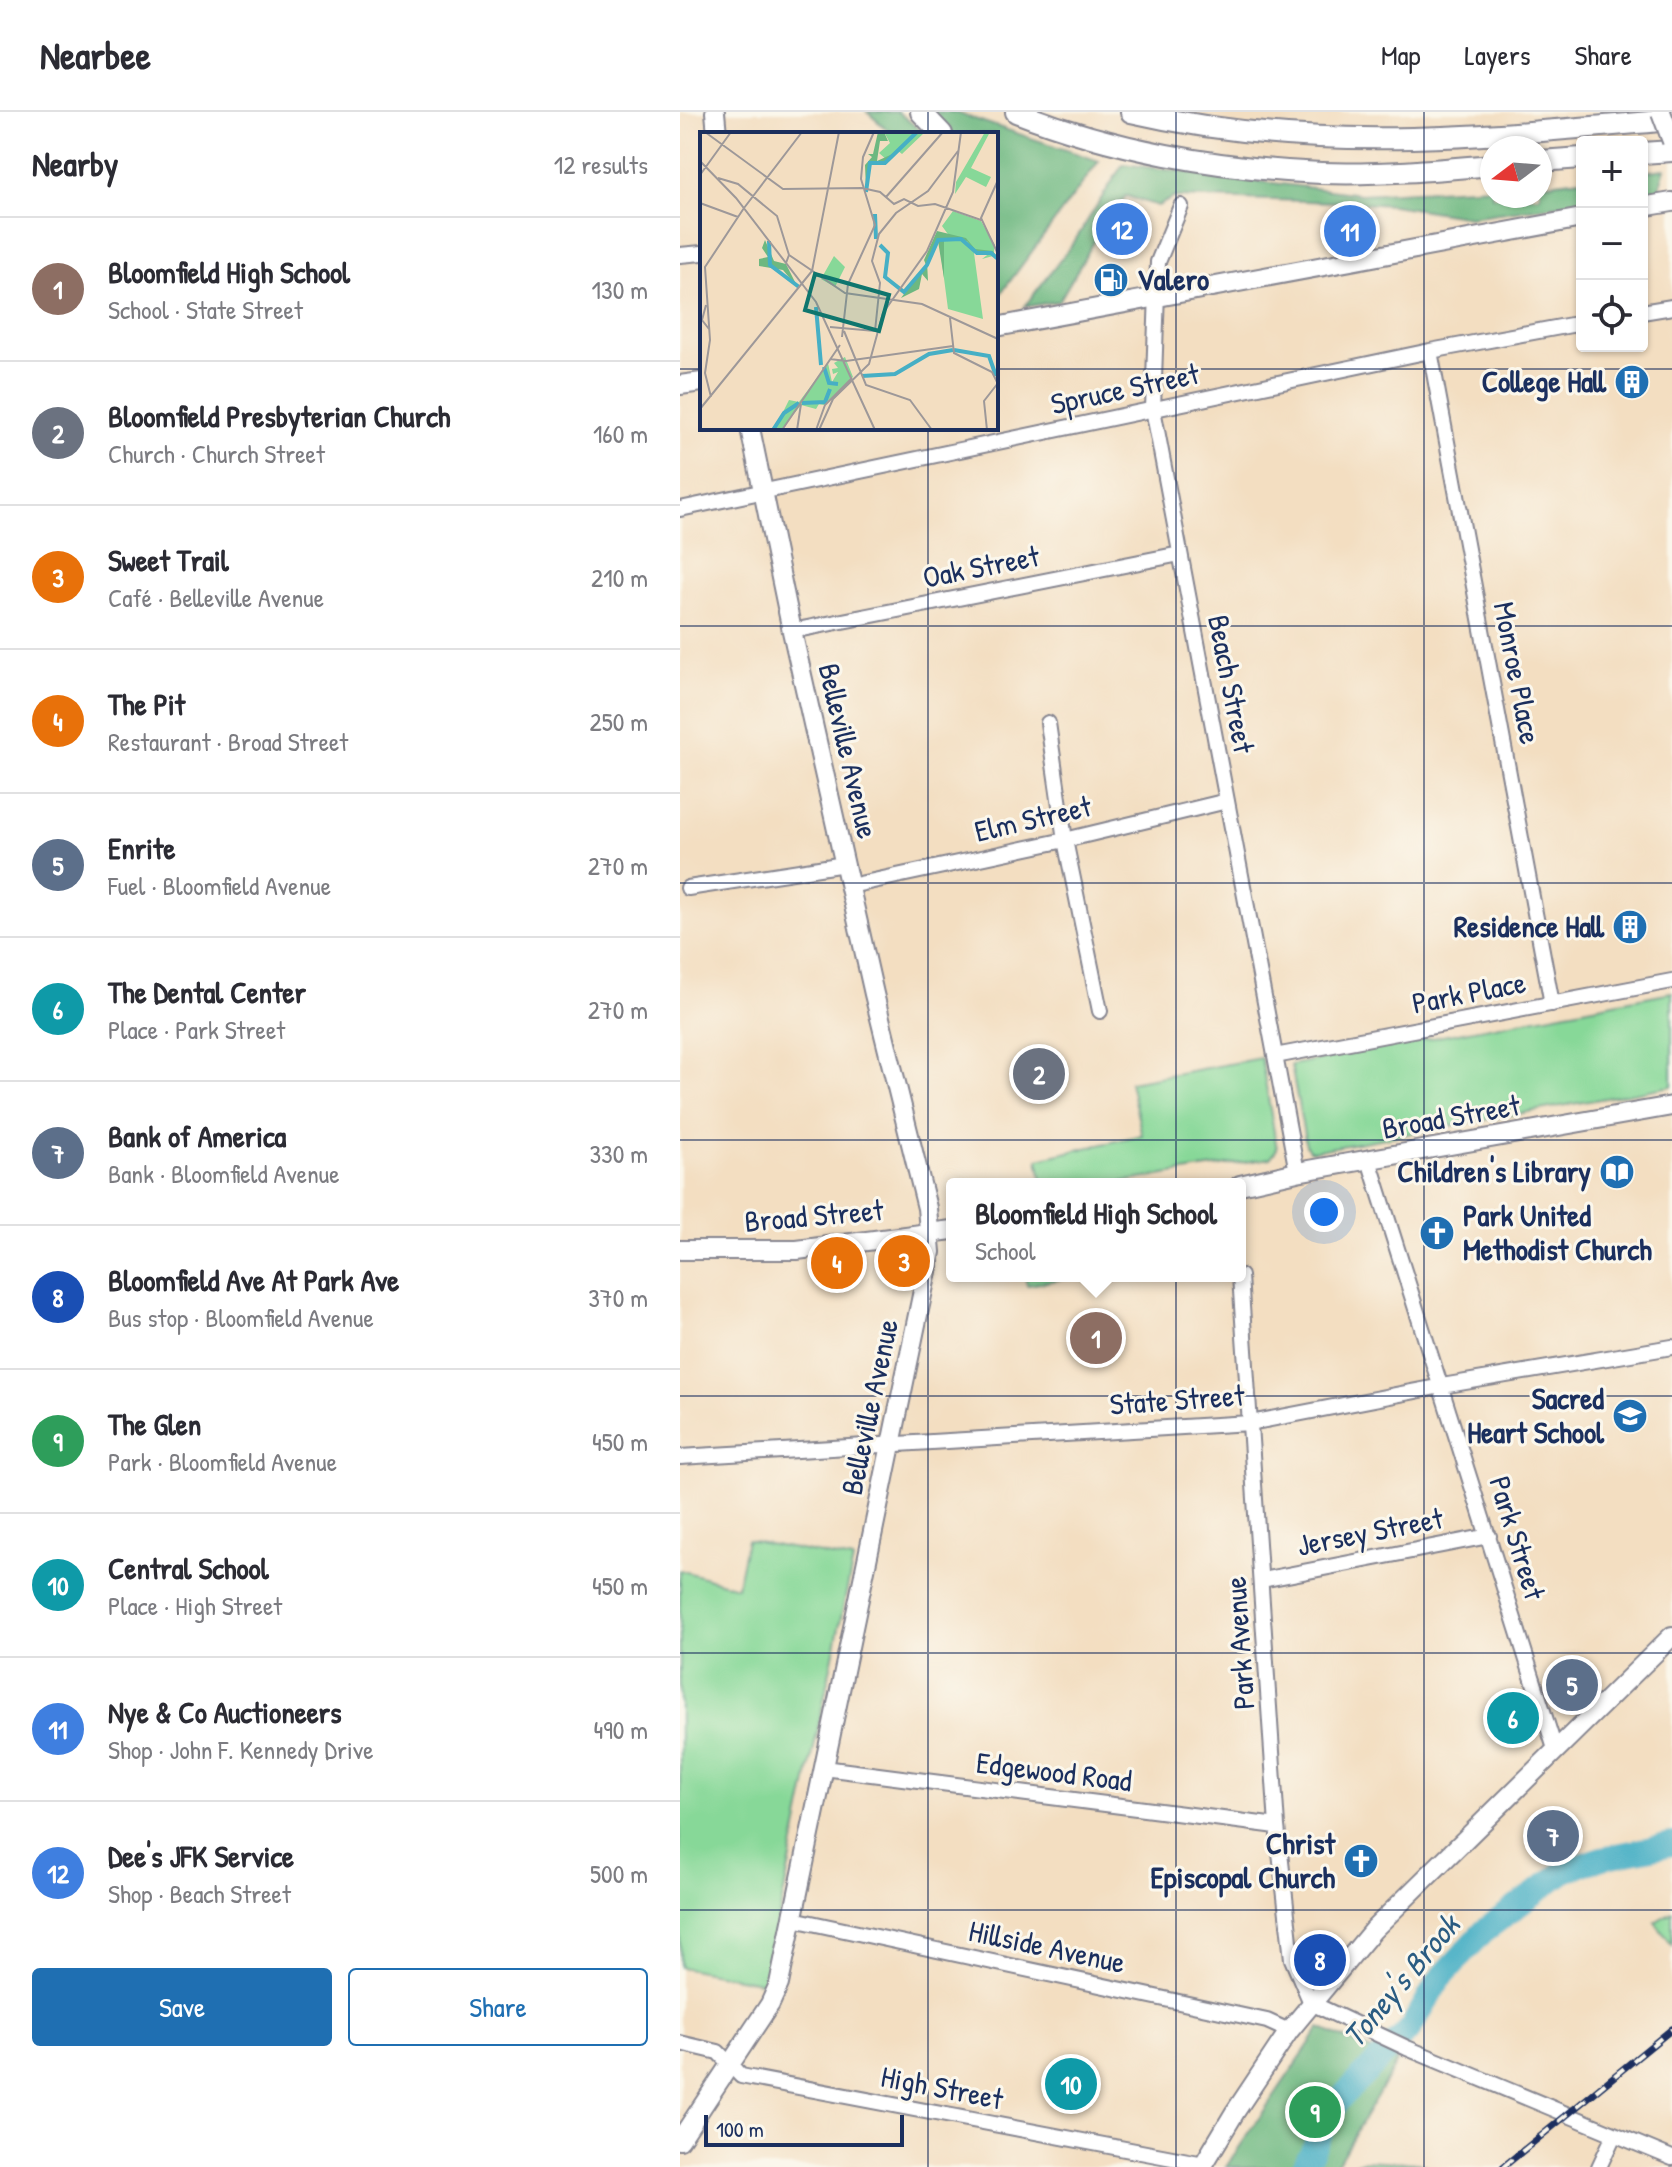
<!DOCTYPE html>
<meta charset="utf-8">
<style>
:root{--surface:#fff;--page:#f2f2f3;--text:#2b2b33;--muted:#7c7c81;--line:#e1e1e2;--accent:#1f6fb2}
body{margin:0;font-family:"Patrick Hand",sans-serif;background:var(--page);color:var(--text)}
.controls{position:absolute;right:24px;top:24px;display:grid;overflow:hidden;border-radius:8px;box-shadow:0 2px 6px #0004}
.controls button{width:72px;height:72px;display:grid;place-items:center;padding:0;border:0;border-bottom:2px solid var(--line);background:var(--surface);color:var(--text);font:40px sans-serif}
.compass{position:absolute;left:800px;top:24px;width:72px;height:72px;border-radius:50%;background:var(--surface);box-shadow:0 2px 6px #0004;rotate:254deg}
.scale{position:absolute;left:24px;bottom:20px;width:200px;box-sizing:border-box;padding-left:8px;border:4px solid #1b2f5e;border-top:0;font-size:22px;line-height:28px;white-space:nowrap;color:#1b2f5e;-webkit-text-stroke:6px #fbf7ec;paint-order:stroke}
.you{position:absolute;left:644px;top:1100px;width:28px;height:28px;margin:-20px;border:6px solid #fff;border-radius:50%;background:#1a73e8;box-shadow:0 0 0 12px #1a73e833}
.badge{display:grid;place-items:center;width:52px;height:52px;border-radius:50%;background:var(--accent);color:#fff;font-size:26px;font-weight:700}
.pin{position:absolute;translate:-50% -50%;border:4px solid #fff;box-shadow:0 2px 8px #0006}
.popup{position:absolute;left:266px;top:1066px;width:300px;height:104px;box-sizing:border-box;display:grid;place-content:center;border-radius:8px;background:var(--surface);filter:drop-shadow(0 2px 6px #0005);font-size:26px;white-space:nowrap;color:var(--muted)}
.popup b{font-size:30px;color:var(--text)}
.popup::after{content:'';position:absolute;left:50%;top:100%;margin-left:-16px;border:16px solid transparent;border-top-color:var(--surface)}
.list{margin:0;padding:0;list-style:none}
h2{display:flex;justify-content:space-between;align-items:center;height:104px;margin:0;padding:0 32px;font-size:34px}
h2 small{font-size:26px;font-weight:400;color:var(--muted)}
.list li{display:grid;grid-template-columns:52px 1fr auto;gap:24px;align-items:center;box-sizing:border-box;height:144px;padding:0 32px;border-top:2px solid var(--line)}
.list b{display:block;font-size:30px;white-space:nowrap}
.list p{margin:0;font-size:26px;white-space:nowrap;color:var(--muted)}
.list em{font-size:26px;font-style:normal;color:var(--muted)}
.actions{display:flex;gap:16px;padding:24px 32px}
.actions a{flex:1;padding:18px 0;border:2px solid var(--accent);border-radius:8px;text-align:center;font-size:28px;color:var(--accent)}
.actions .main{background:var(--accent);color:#fff}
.icon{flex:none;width:44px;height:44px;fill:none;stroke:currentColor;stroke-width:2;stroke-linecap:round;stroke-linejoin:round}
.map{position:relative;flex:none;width:992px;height:2055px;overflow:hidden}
header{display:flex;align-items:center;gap:48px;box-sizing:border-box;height:112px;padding:0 40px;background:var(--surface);border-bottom:2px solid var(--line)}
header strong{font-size:38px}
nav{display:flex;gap:44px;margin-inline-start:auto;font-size:28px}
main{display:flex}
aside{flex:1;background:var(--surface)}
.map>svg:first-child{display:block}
.green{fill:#87d898;stroke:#51847b;stroke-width:2}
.forest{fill:#6db880;stroke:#44746f;stroke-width:2}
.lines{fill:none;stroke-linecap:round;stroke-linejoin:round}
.river{stroke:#46afc5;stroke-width:24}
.minor-casing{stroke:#878690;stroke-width:18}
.major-casing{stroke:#878690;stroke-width:22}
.highway-casing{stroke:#878690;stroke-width:24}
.minor{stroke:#fff;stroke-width:14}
.major{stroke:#fff;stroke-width:18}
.highway{stroke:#fff;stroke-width:20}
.rail-casing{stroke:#1b2f5e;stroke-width:7}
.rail{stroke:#fbf7ec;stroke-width:4;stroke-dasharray:12;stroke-linecap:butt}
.major-bridge-casing{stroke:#878690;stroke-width:22;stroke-linecap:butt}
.major-bridge{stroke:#fff;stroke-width:18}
.grid{fill:none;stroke:#1b2f5e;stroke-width:2;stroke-opacity:0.55}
.labels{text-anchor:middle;stroke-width:6;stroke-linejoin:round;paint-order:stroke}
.poi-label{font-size:30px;font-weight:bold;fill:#1b2f5e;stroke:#fbf7ec;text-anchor:end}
.street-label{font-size:30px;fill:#1b2f5e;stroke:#fbf7ec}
.water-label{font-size:32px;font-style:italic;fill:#2a5c82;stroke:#fbf7ec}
.inset-river{fill:none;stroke:#46afc5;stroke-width:4}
.inset-road{fill:none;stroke:#9d9899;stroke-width:2}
.view{fill:#0f766e;fill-opacity:0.15;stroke:#0f766e;stroke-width:4}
.inset-edge{fill:none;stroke:#1b2f5e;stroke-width:4}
</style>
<header>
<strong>Nearbee</strong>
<nav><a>Map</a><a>Layers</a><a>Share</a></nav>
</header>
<main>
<aside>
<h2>Nearby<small>12 results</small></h2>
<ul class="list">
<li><span class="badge" style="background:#8d6e63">1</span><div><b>Bloomfield High School</b><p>School · State Street</p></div><em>130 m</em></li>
<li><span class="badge" style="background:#6b7280">2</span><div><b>Bloomfield Presbyterian Church</b><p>Church · Church Street</p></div><em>160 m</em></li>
<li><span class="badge" style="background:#e8710a">3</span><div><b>Sweet Trail</b><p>Café · Belleville Avenue</p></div><em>210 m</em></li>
<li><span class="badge" style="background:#e8710a">4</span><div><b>The Pit</b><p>Restaurant · Broad Street</p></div><em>250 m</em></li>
<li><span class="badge" style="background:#5c6f8a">5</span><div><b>Enrite</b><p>Fuel · Bloomfield Avenue</p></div><em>270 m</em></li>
<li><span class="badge" style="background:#0f9aa8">6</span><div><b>The Dental Center</b><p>Place · Park Street</p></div><em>270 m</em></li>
<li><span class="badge" style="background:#5c6f8a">7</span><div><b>Bank of America</b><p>Bank · Bloomfield Avenue</p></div><em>330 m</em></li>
<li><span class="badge" style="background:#1a4fb4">8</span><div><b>Bloomfield Ave At Park Ave</b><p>Bus stop · Bloomfield Avenue</p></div><em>370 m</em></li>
<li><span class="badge" style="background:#2e9e5b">9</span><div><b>The Glen</b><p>Park · Bloomfield Avenue</p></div><em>450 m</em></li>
<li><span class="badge" style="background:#0f9aa8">10</span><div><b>Central School</b><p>Place · High Street</p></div><em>450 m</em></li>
<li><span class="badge" style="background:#3f7fe0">11</span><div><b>Nye &amp; Co Auctioneers</b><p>Shop · John F. Kennedy Drive</p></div><em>490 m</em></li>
<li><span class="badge" style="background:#3f7fe0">12</span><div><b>Dee's JFK Service</b><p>Shop · Beach Street</p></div><em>500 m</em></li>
</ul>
<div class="actions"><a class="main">Save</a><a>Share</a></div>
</aside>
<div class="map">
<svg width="992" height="2055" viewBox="0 0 992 2055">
<rect width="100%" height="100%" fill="#fbf7ec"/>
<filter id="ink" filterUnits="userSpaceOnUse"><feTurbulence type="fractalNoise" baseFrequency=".0125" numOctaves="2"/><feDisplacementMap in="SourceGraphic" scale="16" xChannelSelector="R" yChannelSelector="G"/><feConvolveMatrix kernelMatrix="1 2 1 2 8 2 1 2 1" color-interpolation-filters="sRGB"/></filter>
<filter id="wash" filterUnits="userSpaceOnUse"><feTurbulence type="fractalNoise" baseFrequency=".006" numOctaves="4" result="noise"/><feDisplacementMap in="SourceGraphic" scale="32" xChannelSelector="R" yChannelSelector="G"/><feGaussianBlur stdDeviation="1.8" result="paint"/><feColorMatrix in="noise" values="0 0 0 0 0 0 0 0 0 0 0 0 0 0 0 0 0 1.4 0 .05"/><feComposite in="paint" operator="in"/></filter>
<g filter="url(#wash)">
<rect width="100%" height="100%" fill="#f3dec1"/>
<path class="green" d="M992,880V974L633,1039L629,1038L626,1033L611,953Z
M581,946L597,1037L590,1046L430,1072H363L358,1047L462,1023L450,970Z
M345,1164H399L347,1173Z
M67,1428L173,1448L85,1871L0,1855V1458L57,1475Z
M992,1800V1833L975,1810Z"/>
<path class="forest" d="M187,0H218L245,22H212Z
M249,0H274L419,49L316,188V22H271Z
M443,52L680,82L812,75V84H860V72L902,67V90L790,105L712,93L656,90L495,85L478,94L446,84L425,111L379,189L344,195L394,130Z
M985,57L979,77L962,80V60Z
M640,1916L717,1950L655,2055H546Z
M685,2048L738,2051L751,2055H665Z"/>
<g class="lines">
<path class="river" d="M624,2055L657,1990L730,1917L759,1868L804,1819L886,1758L922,1746L992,1732"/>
</g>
</g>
<g filter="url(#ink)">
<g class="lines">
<defs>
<path id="minor" d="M501,94L478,150L473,297L617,1060
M0,143L22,141
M962,200L992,195
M750,239L872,892
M0,397L750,239L902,211
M112,519L500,442
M368,611L385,728L420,899
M170,774L385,728L547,689
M8,776L165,752
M595,944L992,869
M689,1048L875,1637
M560,1164L597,1714L612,1847L631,1891L727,1936L992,2046
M0,1345L570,1311L762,1274L992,1235
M582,1468L809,1424
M144,1656L597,1714
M113,1807L587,1909L609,1919
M0,1931L38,1940L61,1964L524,2052
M919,2055L934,2023"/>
<path id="major" d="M35,0L37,22
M962,95L992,90
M316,215L902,106
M0,273L22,270
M560,1073L617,1060L992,994
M0,1138H117L272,1118
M0,2028L90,1892L99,1872L251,1140L247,1096L194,882L112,519L70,316
M522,2055L555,2000L609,1919L693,1818L992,1524"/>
<path id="highway" d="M241,0L262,22
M336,0C431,37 538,57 641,61C698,63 755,58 812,53
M451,0C636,43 806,24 992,8
M962,41L992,39
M860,49L902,46"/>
</defs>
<use href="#minor" class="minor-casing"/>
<use href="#major" class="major-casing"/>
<use href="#highway" class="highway-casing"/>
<use href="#minor" class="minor"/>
<use href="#major" class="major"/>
<use href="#highway" class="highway"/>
<defs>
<path id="rail" d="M823,2055L992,1917"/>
</defs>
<use href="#rail" class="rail-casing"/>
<use href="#rail" class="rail"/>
<defs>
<path id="major-bridge" d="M981,0L992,29"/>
</defs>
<use href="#major-bridge" class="major-bridge-casing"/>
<use href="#major-bridge" class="major-bridge"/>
</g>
</g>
<path class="grid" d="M248,0V22M496,0V2055M744,0V2055M0,257H22M316,257H992M248,316V2055M0,514H992M0,771H992M0,1028H992M0,1284H992M0,1541H992M0,1798H992"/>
<defs>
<symbol id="fuel-disc" viewBox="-11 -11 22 22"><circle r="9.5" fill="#1f6fb2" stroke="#fbf7ec"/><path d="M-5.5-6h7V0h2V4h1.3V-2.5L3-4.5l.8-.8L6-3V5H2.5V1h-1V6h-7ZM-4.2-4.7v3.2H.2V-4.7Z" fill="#fff"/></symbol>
<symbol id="building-disc" viewBox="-11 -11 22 22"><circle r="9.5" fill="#1f6fb2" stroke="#fbf7ec"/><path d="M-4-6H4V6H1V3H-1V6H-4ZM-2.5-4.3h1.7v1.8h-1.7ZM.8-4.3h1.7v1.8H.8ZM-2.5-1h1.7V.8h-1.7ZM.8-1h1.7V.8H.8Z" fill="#fff"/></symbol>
<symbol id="library-disc" viewBox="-11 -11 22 22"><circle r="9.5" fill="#1f6fb2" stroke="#fbf7ec"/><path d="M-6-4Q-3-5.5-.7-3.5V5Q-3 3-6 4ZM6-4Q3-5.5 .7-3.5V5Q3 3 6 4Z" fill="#fff"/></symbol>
<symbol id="church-disc" viewBox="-11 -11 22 22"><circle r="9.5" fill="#1f6fb2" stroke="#fbf7ec"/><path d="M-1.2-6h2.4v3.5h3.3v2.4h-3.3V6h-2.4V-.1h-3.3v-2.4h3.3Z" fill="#fff"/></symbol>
<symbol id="school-disc" viewBox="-11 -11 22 22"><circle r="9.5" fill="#1f6fb2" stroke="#fbf7ec"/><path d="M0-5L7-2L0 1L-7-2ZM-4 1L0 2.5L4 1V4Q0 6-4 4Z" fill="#fff"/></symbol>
</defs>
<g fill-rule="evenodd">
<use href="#fuel-disc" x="411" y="148" width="40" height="40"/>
<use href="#building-disc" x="932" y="250" width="40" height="40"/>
<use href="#building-disc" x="930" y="795" width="40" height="40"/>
<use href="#library-disc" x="917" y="1040" width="40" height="40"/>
<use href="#church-disc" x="737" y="1101" width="40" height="40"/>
<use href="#school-disc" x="930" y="1284" width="40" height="40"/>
<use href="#church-disc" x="661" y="1729" width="40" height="40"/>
</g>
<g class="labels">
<g class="poi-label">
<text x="457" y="178" text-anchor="start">Valero</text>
<text x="926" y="280">College Hall</text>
<text x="924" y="825">Residence Hall</text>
<text x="911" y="1070">Children's Library</text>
<text x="783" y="1114" text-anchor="start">Park United<tspan x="783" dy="34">Methodist Church</tspan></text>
<text x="924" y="1297">Sacred<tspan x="924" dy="34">Heart School</tspan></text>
<text x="655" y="1742">Christ<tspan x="655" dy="34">Episcopal Church</tspan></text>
</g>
<g class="street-label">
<text transform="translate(445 277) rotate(-12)" y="10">Spruce Street</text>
<text transform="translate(301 455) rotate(-11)" y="10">Oak Street</text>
<text transform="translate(837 561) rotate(79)" y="10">Monroe Place</text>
<text transform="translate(551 572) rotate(79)" y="10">Beach Street</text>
<text transform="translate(168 639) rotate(77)" y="10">Belleville Avenue</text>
<text transform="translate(353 707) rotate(-13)" y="10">Elm Street</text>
<text transform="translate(789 881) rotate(-11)" y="10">Park Place</text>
<text transform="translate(771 1005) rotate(-10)" y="10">Broad Street</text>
<text transform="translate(134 1104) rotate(-5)" y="10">Broad Street</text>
<text transform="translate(497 1288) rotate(-4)" y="10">State Street</text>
<text transform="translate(190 1295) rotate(-78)" y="10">Belleville Avenue</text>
<text transform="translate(690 1420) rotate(-11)" y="10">Jersey Street</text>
<text transform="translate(837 1426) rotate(73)" y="10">Park Street</text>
<text transform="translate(560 1531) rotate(-94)" y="10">Park Avenue</text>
<text transform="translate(374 1660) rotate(7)" y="10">Edgewood Road</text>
<text transform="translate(367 1835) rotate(12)" y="10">Hillside Avenue</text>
<text transform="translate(262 1976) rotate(11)" y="10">High Street</text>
</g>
<g class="water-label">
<text transform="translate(721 1869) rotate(-50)" y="11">Toney's Brook</text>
</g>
</g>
<g transform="translate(20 20)">
<rect width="298" height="298" fill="#f3dec1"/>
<path d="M184,0H225L202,22L197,18L187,28L179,21L190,11ZM285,0H290L271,36L291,45L286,55L266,45L255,62L256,50ZM253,79L281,89L295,113L293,124L282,127L291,120L274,121L283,187L248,177L239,108L268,109L250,105L242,94ZM134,124L145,135L135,155L121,147ZM145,225L153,245L124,273L119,272L116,277L101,273L81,298H74L89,268L99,270L128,231L132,250L138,240L133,242L132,237L138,236L134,231Z" fill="#87d898"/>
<path d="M178,0H184L188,9H180L177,29L199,19L185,32L171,31L166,57L165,33L172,25L168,22H173ZM237,99L266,106L275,117L293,119L298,127L290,121L279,123L267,109L244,108V146L238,109L227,129L228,149L222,142L219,157L201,166L226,133L224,128ZM65,108L74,129L86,132L98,156L83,138L59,134V127L68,125L62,116Z" fill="#6db880"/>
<path class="inset-river" d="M166,60L170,31H185L217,0M175,82L176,107M69,109L70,133L99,155M180,113L188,121L185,145L204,160L227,133L238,108L261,107L277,121H291L298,127M116,175L121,233M254,218L289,224L296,244M124,235L129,251L138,252M162,244L195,242L229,222L253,218M102,271L125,270L130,257M73,298L84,281L99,271"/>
<path class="inset-road" d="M5,0L83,57L162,56L180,60L194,72L204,67L218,74L235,72L281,88M0,29L36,66L116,170L175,298M0,43L31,0M18,46L38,52L77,84L89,123M298,48L281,86L298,122M186,65L243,0M0,71L38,85M44,76L102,0M86,131L89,123L145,161L222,172L298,207M6,173L2,188L9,197M250,186L254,221L292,240L298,252M130,195L175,199M144,199L166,253L210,268L232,298M175,199L180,151L172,129L179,102L196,81L228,59L258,19M142,205L148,152L175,93L161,47L163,25L174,0M130,227L146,229L253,214M11,265L5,241L10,208L5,135L44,76M0,277L112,139L139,0M82,298L140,213M97,298L101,272M116,298L125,273L152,246M119,298L133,267L169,232L183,181L227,119L253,60L261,0M287,298L284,269L298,251"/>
<path class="view" d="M115,142L189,163L179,199L105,178Z"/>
<rect width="298" height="298" class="inset-edge"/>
</g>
</svg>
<div class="controls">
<button>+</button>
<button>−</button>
<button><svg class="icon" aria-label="locate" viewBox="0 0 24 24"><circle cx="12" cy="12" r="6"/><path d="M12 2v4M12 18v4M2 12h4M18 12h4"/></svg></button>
</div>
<svg class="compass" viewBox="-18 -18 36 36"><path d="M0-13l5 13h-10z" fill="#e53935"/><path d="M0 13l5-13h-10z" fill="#7c7c81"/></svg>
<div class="scale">100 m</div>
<div class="you"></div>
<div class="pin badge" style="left:416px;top:1226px;background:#8d6e63">1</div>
<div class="popup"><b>Bloomfield High School</b>School</div>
<div class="pin badge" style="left:359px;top:962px;background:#6b7280">2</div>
<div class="pin badge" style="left:224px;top:1149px;background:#e8710a">3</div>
<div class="pin badge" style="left:157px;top:1151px;background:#e8710a">4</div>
<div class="pin badge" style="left:892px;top:1573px;background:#5c6f8a">5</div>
<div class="pin badge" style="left:833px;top:1606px;background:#0f9aa8">6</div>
<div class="pin badge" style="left:873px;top:1724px;background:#5c6f8a">7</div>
<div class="pin badge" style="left:640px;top:1848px;background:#1a4fb4">8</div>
<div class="pin badge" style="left:635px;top:2000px;background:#2e9e5b">9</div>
<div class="pin badge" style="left:391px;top:1972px;background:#0f9aa8">10</div>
<div class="pin badge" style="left:670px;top:119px;background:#3f7fe0">11</div>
<div class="pin badge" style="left:442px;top:117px;background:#3f7fe0">12</div>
</div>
</main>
